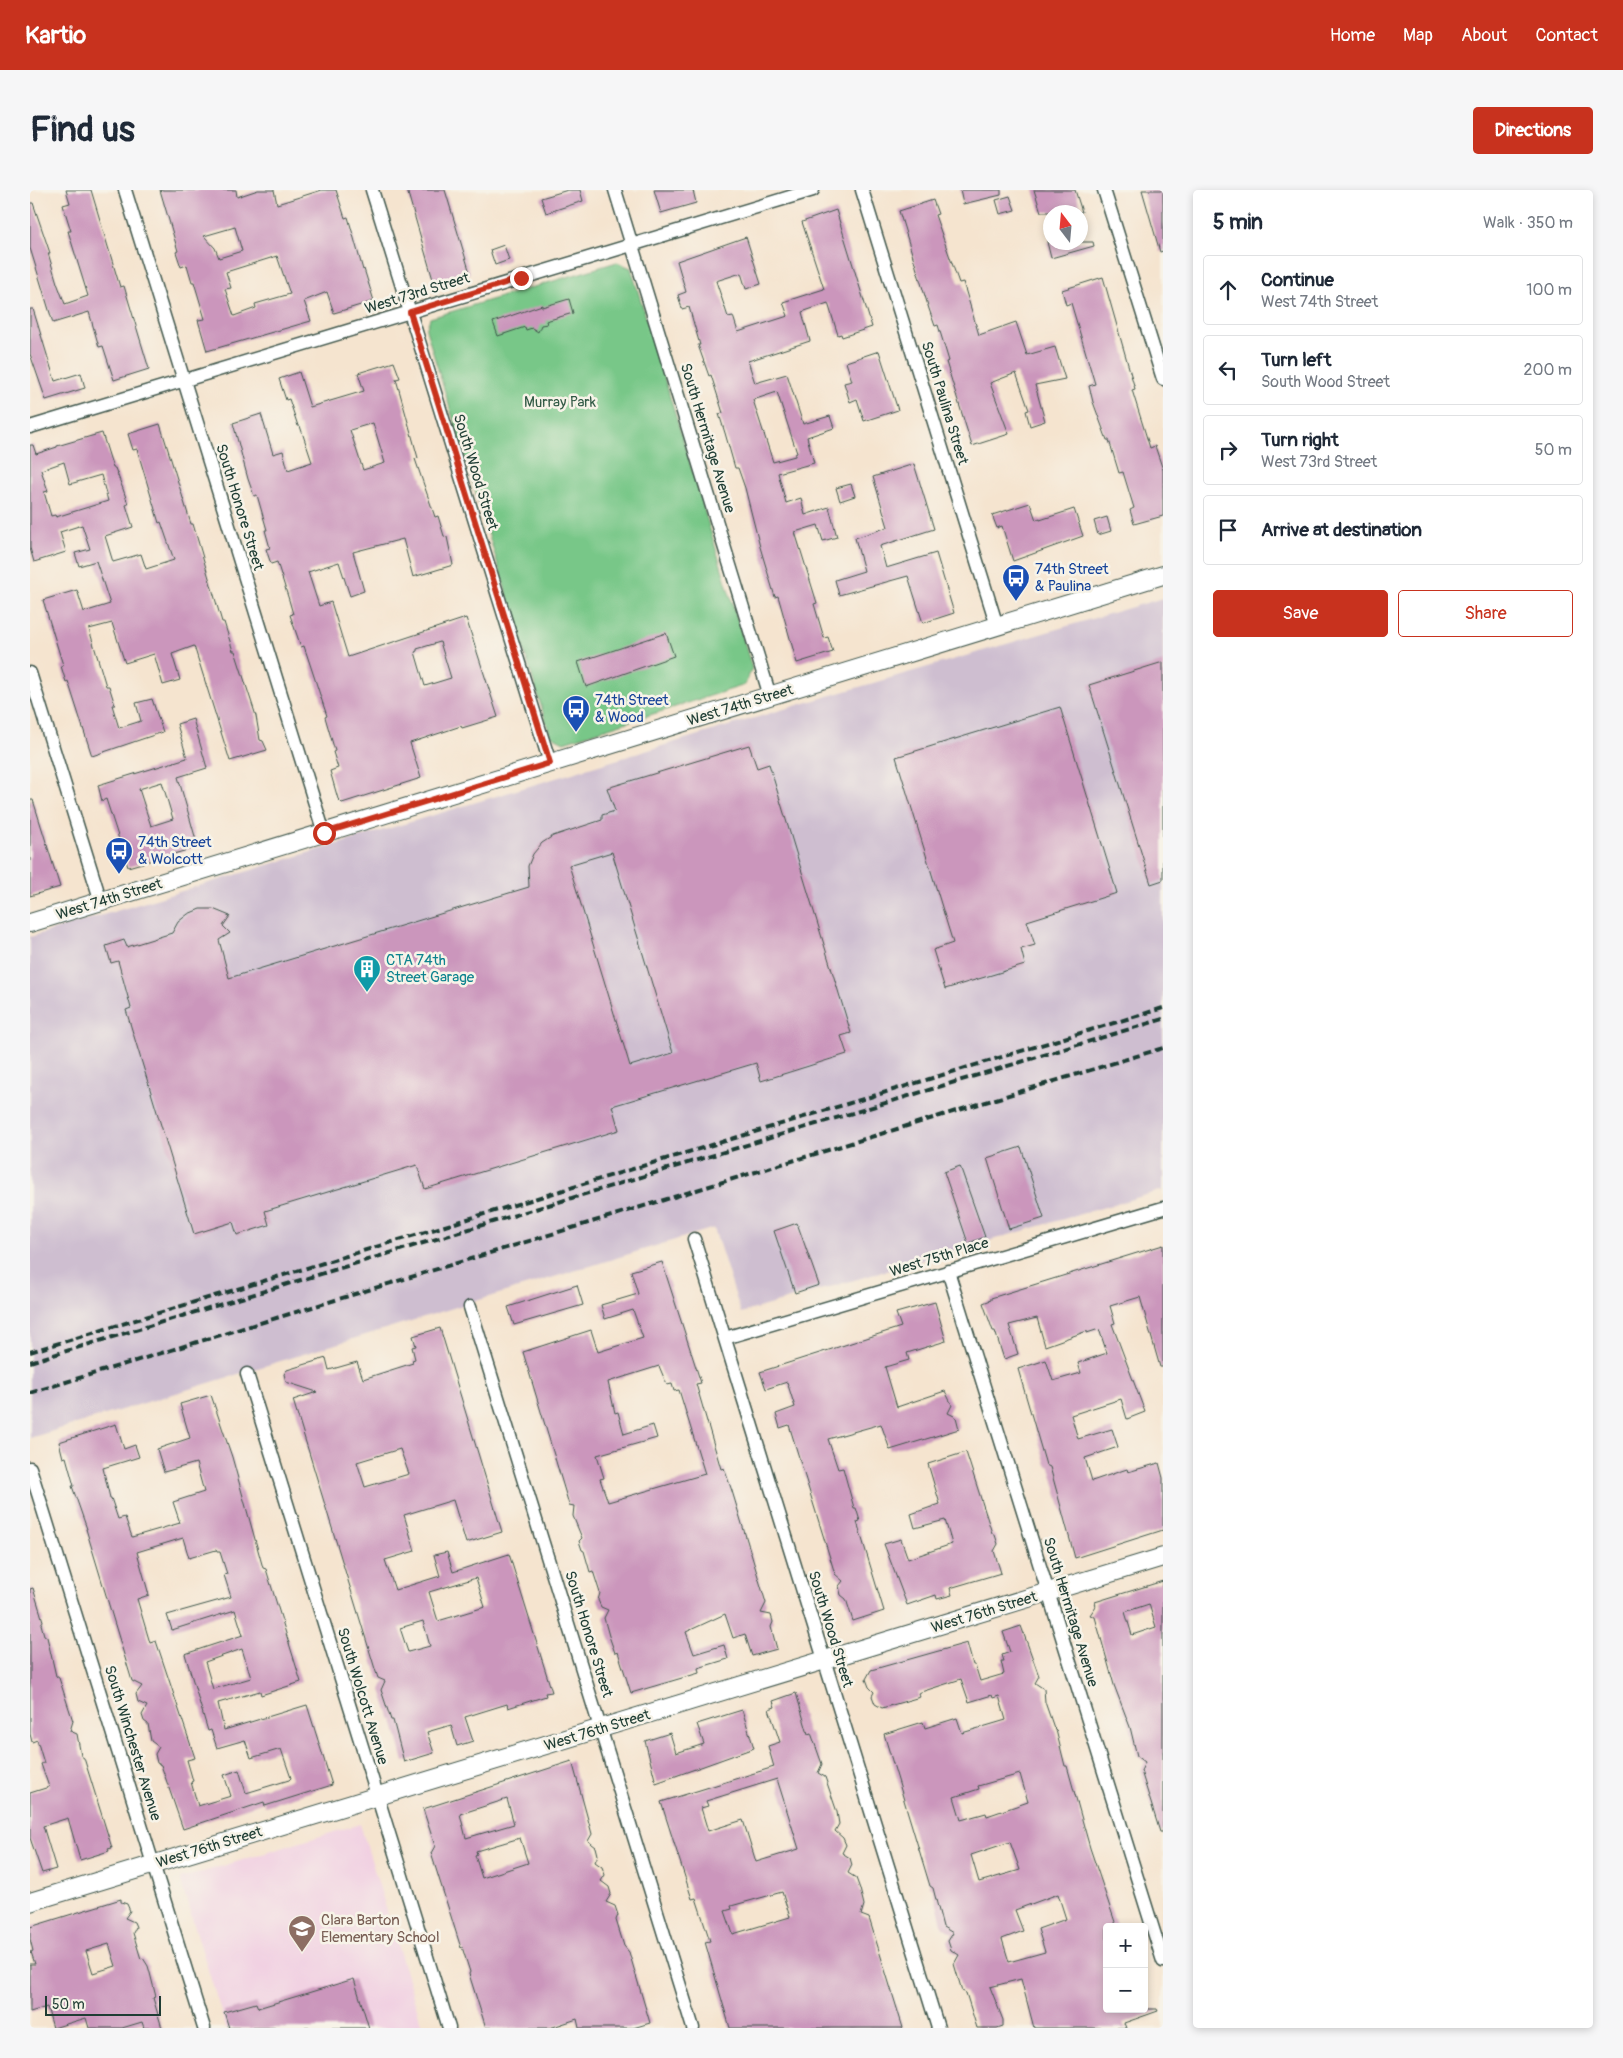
<!DOCTYPE html>
<meta charset="utf-8">
<style>
:root{--surface:#fff;--page:#f6f6f7;--text:#1f2937;--muted:#747a83;--line:#e0e1e3;--accent:#c8321e}
body{margin:0;font-family:Pangolin,sans-serif;background:var(--page);color:var(--text)}
.controls{position:absolute;right:15px;bottom:15px;display:grid;overflow:hidden;border-radius:5px;box-shadow:0 2px 8px #0003}
.controls button{width:45px;height:45px;display:grid;place-items:center;padding:0;border:0;border-bottom:1px solid var(--line);background:var(--surface);color:var(--text);font:25px sans-serif}
.compass{position:absolute;left:1013px;top:15px;width:45px;height:45px;border-radius:50%;background:var(--surface);box-shadow:0 2px 8px #0003;rotate:344deg}
.scale{position:absolute;left:15px;bottom:12px;width:116px;box-sizing:border-box;padding-left:5px;border:2px solid #1f3d34;border-top:0;font-size:14px;line-height:18px;white-space:nowrap;color:#1f3d34;-webkit-text-stroke:4px #f7f3e8;paint-order:stroke}
.stop{position:absolute;width:15px;height:15px;margin:-11px;border:4px solid #c8321e;border-radius:50%;background:#fff}
.stop.end{background:#c8321e;border-color:#fff;box-shadow:0 1px 5px #0008}
.list{margin:0;padding:0;list-style:none}
h2{display:flex;justify-content:space-between;align-items:center;height:65px;margin:0;padding:0 20px;font-size:21px}
h2 small{font-size:16px;font-weight:400;color:var(--muted)}
.list li{display:grid;grid-template-columns:32px 1fr auto;gap:15px;align-items:center;box-sizing:border-box;height:70px;margin:0 10px 10px;padding:0 10px;border:1px solid var(--line);border-radius:5px}
.list b{display:block;font-size:19px;white-space:nowrap}
.list p{margin:0;font-size:16px;white-space:nowrap;color:var(--muted)}
.list em{font-size:16px;font-style:normal;color:var(--muted)}
.actions{display:flex;gap:10px;padding:15px 20px}
.actions a{flex:1;padding:11px 0;border:1px solid var(--accent);border-radius:5px;text-align:center;font-size:18px;color:var(--accent)}
.actions .main{background:var(--accent);color:#fff}
.icon{flex:none;width:28px;height:28px;fill:none;stroke:currentColor;stroke-width:2;stroke-linecap:round;stroke-linejoin:round}
.map{position:relative;flex:none;width:1133px;height:1838px;overflow:hidden;border-radius:5px}
header{display:flex;align-items:center;gap:30px;box-sizing:border-box;height:70px;padding:0 25px;background:var(--accent);color:#fff}
header strong{font-size:24px}
nav{display:flex;gap:28px;margin-inline-start:auto;font-size:18px}
.intro{display:flex;align-items:center;justify-content:space-between;box-sizing:border-box;height:120px;padding:0 30px}
h1{margin:0;font-size:35px}
.button{padding:12px 22px;border-radius:5px;background:var(--accent);color:#fff;font-size:18px;font-weight:700}
main{display:flex;gap:30px;padding:0 30px}
aside{flex:1;background:var(--surface);border-radius:5px;box-shadow:0 2px 8px #0003}
.map>svg:first-child{display:block}
.built{fill:#f1d0e2}
.industrial{fill:#cebed0}
.green{fill:#78c788;stroke:#4c825e}
.building{fill:#cb96bc;fill-rule:evenodd}
.lines{fill:none;stroke-linecap:round;stroke-linejoin:round}
.street-casing{stroke:#3f564b;stroke-width:15}
.secondary-casing{stroke:#3f564b;stroke-width:20}
.street{stroke:#fff;stroke-width:12}
.secondary{stroke:#fff;stroke-width:18}
.rail{stroke:#1f3d34;stroke-width:4;stroke-dasharray:8 4;stroke-linecap:butt}
.route{stroke:#c8321e;stroke-width:6}
.labels{text-anchor:middle;stroke-width:5;stroke-linejoin:round;paint-order:stroke}
.street-label{font-size:15px;fill:#1f3d34;stroke:#f7f3e8}
.park-label{font-size:15px;fill:#315945;stroke:#f7f3e8}
.transit-label{font-size:15px;fill:#164399;stroke:#f7f3e8;text-anchor:start}
.culture-label{font-size:15px;fill:#0d838f;stroke:#f7f3e8;text-anchor:start}
.education-label{font-size:15px;fill:#785e54;stroke:#f7f3e8;text-anchor:start}
</style>
<header>
<strong>Kartio</strong>
<nav><a>Home</a><a>Map</a><a>About</a><a>Contact</a></nav>
</header>
<div class="intro"><h1>Find us</h1><a class="button">Directions</a></div>
<main>
<div class="map">
<svg width="1133" height="1838" viewBox="0 0 1133 1838">
<rect width="100%" height="100%" fill="#f7f3e8"/>
<filter id="ink" filterUnits="userSpaceOnUse"><feTurbulence type="fractalNoise" baseFrequency=".02" numOctaves="2"/><feDisplacementMap in="SourceGraphic" scale="10" xChannelSelector="R" yChannelSelector="G"/><feConvolveMatrix kernelMatrix="1 2 1 2 8 2 1 2 1" color-interpolation-filters="sRGB"/></filter>
<filter id="wash" filterUnits="userSpaceOnUse"><feTurbulence type="fractalNoise" baseFrequency=".0096" numOctaves="4" result="noise"/><feDisplacementMap in="SourceGraphic" scale="20" xChannelSelector="R" yChannelSelector="G"/><feGaussianBlur stdDeviation="1.12" result="paint"/><feColorMatrix in="noise" values="0 0 0 0 0 0 0 0 0 0 0 0 0 0 0 0 0 1.4 0 .05"/><feComposite in="paint" operator="in"/></filter>
<g filter="url(#wash)">
<rect width="100%" height="100%" fill="#f5e4cf"/>
<path class="built" d="M330,1634L393,1838H196L150,1689Z"/>
<path class="industrial" d="M1133,408V1000L711,1123L684,1038L0,1248V747L751,520Z"/>
<path class="green" d="M587,72L601,78L722,478L715,495L534,552L520,545L396,140L400,128Z"/>
<g id="blocks">
<path class="building" d="M36,0H61L90,97L94,96L119,179L84,190L73,156L69,157L59,122L23,133L0,58V13H3L20,63H18L27,93L35,114L58,106L38,41H41L33,15L40,13Z
M130,0H206L207,7L228,0H244L247,14L292,0H306L315,28L318,27L333,80L334,79L344,111L304,123L297,102L274,111L281,131L177,161L168,130L175,129L164,92H162L157,75L151,77L146,62L148,61ZM205,37L212,61L189,68L185,58L174,46ZM247,66L260,104L225,114L226,118L204,126L195,99L201,98L196,82Z
M377,0H415L440,83L404,93Z
M538,0H550L553,11L516,23L511,8Z
M624,0H663L666,13L631,23Z
M930,0H971V5L933,14Z
M1004,0H1045L1052,22H1011Z
M1112,0H1133V61L1130,62Z
M980,6L985,20L970,24L966,10Z
M903,10L908,24L905,25L918,62L929,93L933,92L949,145L986,132L997,165L1025,157L1035,189L1005,195L1015,231L1000,236L996,221L999,220L986,183L960,193L979,244L942,256L916,172L919,171L908,135L905,136L899,119L869,21Z
M806,20L842,137L812,147L811,144L808,145L798,113L772,122L780,151L718,171L725,193L757,184L773,234L800,226L804,238L777,247L784,273L748,283L756,313L771,308L775,325L799,317L807,347L793,351L788,335L765,342L787,413L784,414L794,448L798,447L803,462L767,473L748,406L745,407L730,357L715,298L708,278H705L695,243L689,224L693,223L681,185L679,186L668,155H670L659,117L652,119L648,105L656,102L647,71L716,47L731,94L716,99L711,83L686,91L698,127L703,126L708,142L758,126L753,112L794,99L772,32ZM747,202L767,263L765,264V266L743,272L723,210Z
M1017,52H1063L1064,56L1021,68Z
M474,55L479,70L465,75L460,60Z
M1073,87L1105,199L1102,200L1120,258L1125,256L1133,280V326L1104,334L1100,320L1104,318L1093,282L1089,283L1079,250H1077L1063,212L1059,196L1065,194L1041,113L1036,115L1032,100Z
M539,109L543,123L516,131L517,134L511,135L508,142L502,138L496,140L495,137L468,146L463,132L512,115V117Z
M0,119H3L25,191L51,183L55,198L16,210L0,164Z
M849,161L868,220L834,231L827,209L820,212L814,193L822,191L816,172Z
M364,172L370,188L366,189L388,268L385,269L405,327L408,326L414,346L417,347L423,375L383,387L373,349L323,362L334,401L320,406L309,372L278,382L289,416L301,412L318,467L436,428L468,527L432,538L431,536L380,553L391,588L312,613L308,609L300,581L308,578L303,562L305,561L295,527L297,526L274,456L271,457L260,425L263,424L259,410L247,372L241,374L236,359L240,358L235,340H237L227,305L224,306L218,289L203,233L231,224L243,264L253,261L258,280L282,272L270,236H268L259,209L256,210L249,189L269,182L280,217L334,201L328,183ZM343,233L355,273L333,280L320,240ZM410,452L421,488L395,496L385,462L387,461V459Z
M130,234L161,334H163L192,432H194L203,461H205L226,526L230,550L233,551L237,560L200,571L164,456L142,464L150,490L133,495L124,464L95,473L82,433L59,439L76,496H79L85,515H82L89,538L111,531L106,513L122,509L133,542L62,566L38,491L36,492L31,476L33,475L13,410L47,400L54,422L80,414L66,371L49,376L45,363L60,359L52,335L30,342L36,362L4,372L0,358V255H3L6,264L27,257V256L72,243L83,278H85L93,299L98,314L96,315L103,337L75,346L83,372L111,364L116,379L144,370L131,332L129,333L107,259L103,260L98,244ZM34,272L40,294L71,285L78,311L26,327L25,325L21,326L14,302L18,301L11,280Z
M884,274L904,339L850,356L856,378L906,363L924,423L893,433L878,386L809,405L805,390L834,381L825,348L858,337L843,287Z
M821,294L825,306L810,311L806,298Z
M1000,313L1006,330L1010,328V330L1044,319L1053,346L983,371L972,336L967,338L962,325Z
M1077,327L1081,341L1068,345L1064,331Z
M636,443L644,466L556,497L548,472Z
M1133,472V690L1121,694L1059,495Z
M1030,517L1087,703L997,731L1005,755L991,759L995,775L915,799L903,760L923,753L866,567Z
M163,529L177,578L148,587L168,657L98,677L76,609L72,611L68,595L157,568L147,534ZM132,592L143,629L121,636L109,599Z
M719,555L727,578L739,574L821,843L811,846L817,864L731,891L726,873L582,916L589,940L395,999L387,975L235,1021L239,1035L207,1045L203,1032L164,1044L96,820L101,818L88,771L81,773L76,756L94,750L97,757L142,743L148,732L158,724L170,719H183L200,726L193,736L200,743L189,750L199,788L499,697L498,676L503,664L512,653L523,646L572,630V625L585,621L577,598ZM582,662L643,863L600,876L539,675Z
M0,610H3L30,697L0,706Z
M991,957L1014,1028L979,1039L957,968Z
M930,976L955,1047L938,1053L914,982Z
M767,1033L789,1095L765,1103L744,1041Z
M1133,1055V1177H1130L1110,1107L1080,1116L1085,1133L1082,1134L1115,1222L1097,1229L1091,1209L1041,1225L1048,1249L1082,1239L1088,1257L1055,1268L1062,1291L1097,1279L1098,1282L1129,1273L1133,1288V1340L1045,1368L1020,1277L1016,1275L988,1179L1016,1170L1023,1191L1051,1183L1048,1173L1077,1163L1069,1139L1057,1143V1141L1015,1156L1007,1128L979,1135L988,1164L974,1169L965,1141H963L953,1113L961,1110V1108Z
M632,1072L671,1193L666,1194L678,1235L691,1279L694,1278L702,1301L736,1413L731,1423L741,1425L743,1432L741,1437L747,1459L722,1466L715,1444L703,1448L695,1424L656,1442L664,1464L694,1455L698,1469L668,1478L669,1483L601,1503L588,1462L585,1463L579,1446L574,1428L578,1420L571,1417L568,1410L570,1403L563,1381L560,1382L554,1361L552,1360L549,1351L552,1348L543,1326L544,1316L539,1315L537,1308L493,1162L561,1140L568,1162L613,1148L603,1120L575,1129L571,1115L608,1104L601,1081ZM629,1176L637,1195L642,1194L644,1201L649,1200L675,1284L578,1312L570,1289L574,1288L567,1265L627,1248L623,1235L594,1244L588,1222L585,1223L578,1192Z
M547,1095L553,1115L484,1135L478,1117Z
M905,1112L916,1151L877,1163L879,1170L855,1177L867,1217L915,1201L922,1215L918,1223L926,1227L929,1239L860,1260L851,1234L798,1249L808,1279L813,1278L824,1318H826L830,1331L827,1332L854,1421L823,1431L816,1409L811,1405L809,1396L813,1391L805,1384L759,1235L750,1238L746,1224L765,1217L757,1192L736,1199L730,1182L871,1137L866,1123Z
M410,1138L472,1342L436,1353L423,1310L374,1325L385,1361L355,1370L365,1400L410,1386L404,1365L417,1362L423,1382L479,1364L522,1502L515,1503L516,1506L478,1518L477,1514L435,1527L443,1551L427,1556L421,1535L397,1542L404,1563L374,1572L363,1530H361L351,1500L355,1491L348,1488L345,1479L263,1210L287,1202L256,1192L254,1184L257,1180L296,1168L299,1180L327,1172L333,1189L383,1173L382,1170L385,1169L382,1157L386,1156L383,1146ZM370,1259L379,1284L335,1297L327,1272ZM446,1388L455,1417L408,1431L399,1402ZM393,1431L400,1456L378,1462L370,1438Z
M181,1205L202,1267L233,1378L236,1379L271,1492L231,1505L230,1501L188,1513L194,1540L277,1515L302,1595L235,1616L234,1612L153,1639L131,1575L127,1573L125,1564L129,1557L121,1551L118,1534L114,1531L112,1525L117,1516L108,1512L106,1504L112,1496L102,1491L56,1339H57L42,1296H44L36,1267L33,1268L29,1252L86,1234L94,1259L105,1255L109,1267L73,1278L80,1308H81L88,1329L95,1327L102,1347L150,1333L143,1312L174,1302L166,1273L134,1282L127,1259L160,1248L150,1214ZM153,1348L159,1368L186,1360L187,1362H190L197,1384L194,1385L201,1407L137,1425L142,1440L205,1420L213,1445L155,1464L178,1541L181,1540L187,1558L215,1550L221,1568L251,1559L261,1588L259,1590L216,1603L209,1580L194,1585L201,1606L168,1616L161,1592L163,1591L157,1570L165,1568L126,1451L120,1453L107,1409L119,1405L107,1362ZM212,1459L221,1488L183,1499L175,1472Z
M936,1262L962,1343L965,1345L968,1354L964,1361L971,1383L920,1398L922,1405L907,1409L906,1405L877,1415L854,1354L871,1349L878,1369L922,1354L915,1330L885,1338L881,1324L910,1314L898,1274Z
M1133,1391V1642H1130L1111,1581L1115,1572L1107,1566L1100,1537L1084,1495L1065,1427L1060,1425L1066,1416L1065,1412ZM1119,1414L1126,1437L1102,1445L1095,1422Z
M3,1398L13,1431L11,1434L14,1445L17,1447L26,1486L29,1488L43,1531L40,1541L47,1544L51,1566L54,1568L82,1658L78,1659L79,1661L50,1670L38,1628L13,1636L26,1679L12,1683L0,1648V1603L19,1597L11,1574L14,1573L7,1550L2,1552L0,1544V1399Z
M991,1436L1009,1486L1005,1493L1014,1499L1015,1512L1024,1538L1026,1540L1035,1576H1037L1060,1658L1086,1735L1077,1737V1819H1127L1128,1821L1094,1833L1096,1838H1004L991,1789L960,1797L973,1830V1836L967,1838H947L936,1803L932,1801L924,1774L929,1765L921,1760L918,1751L923,1743L913,1737L903,1698L900,1696L854,1544L893,1532L895,1538L927,1528L932,1543L976,1530L969,1506L963,1508L962,1505L939,1512L931,1489L888,1503L890,1507L852,1518L845,1514L842,1506L844,1502L839,1497L836,1489L841,1480L937,1453L943,1475H945L950,1491L974,1484L971,1471H974L972,1465L980,1462L973,1442ZM990,1584L998,1612L957,1626L956,1623L931,1630L924,1607L949,1599L948,1596ZM980,1652L990,1680L949,1692L941,1665ZM1028,1704L1036,1729L1008,1739L1015,1762L979,1772L972,1749L993,1741L985,1720Z
M766,1503L778,1544L781,1543L792,1574L788,1583L795,1587L807,1622L809,1634L805,1641L813,1648L816,1655L812,1663L820,1668L822,1675L818,1683L826,1688L830,1699L834,1715L831,1725L839,1728L873,1838H700L675,1752L680,1751L666,1708L662,1709L631,1612L744,1577L738,1556L750,1552L739,1519L745,1517L743,1511ZM747,1589L769,1659L726,1672L713,1630L678,1641L671,1618L678,1616L676,1611ZM752,1702L760,1727L703,1744L695,1721L702,1719L701,1716Z
M712,1520L724,1558L626,1593L615,1551L640,1543L646,1563L674,1554L667,1534Z
M542,1571L562,1644L558,1651L566,1657L568,1665L565,1672L572,1677L575,1685L571,1691L579,1697L581,1704L576,1712L585,1716L588,1725L586,1730L594,1756L599,1762L620,1833L603,1838H549L547,1829L520,1838H456L439,1784L440,1782L432,1757L431,1758L401,1663L405,1656L393,1619ZM477,1609L484,1634L436,1648L430,1624ZM490,1648L498,1673L452,1688L445,1665L447,1664L446,1661Z
M91,1709V1712L97,1714L100,1721L95,1728L104,1732L106,1737L103,1743L111,1769L113,1768L118,1776L120,1783L126,1807L123,1808L132,1838H114L112,1832L92,1838H59L56,1828L23,1838L17,1817L0,1822V1774H5L1,1762L3,1761L0,1749V1737ZM79,1754L86,1776L63,1783L56,1761Z
M324,1789L339,1838H199L194,1822L226,1813L228,1818Z"/>
</g>
</g>
<g filter="url(#ink)">
<use href="#blocks" fill-opacity="0" stroke="#3f564b" stroke-width="1"/>
<g class="lines">
<defs>
<path id="street" d="M95,0L294,643
M342,0L520,573
M585,0L740,506
M832,0L967,436
M1074,0L1133,189
M0,237L783,0
M0,483L71,712
M664,1049L908,1838
M918,1081L1133,1771
M440,1117L663,1838
M695,1148L1133,1018
M217,1184L419,1838
M0,1278L174,1838"/>
<path id="secondary" d="M0,733L1133,385
M0,1712L1133,1367"/>
</defs>
<use href="#street" class="street-casing"/>
<use href="#secondary" class="secondary-casing"/>
<use href="#street" class="street"/>
<use href="#secondary" class="secondary"/>
<path class="rail" d="M0,1162L1133,818
M0,1172L1133,829
M0,1203L1133,858"/>
</g>
</g>
<g class="lines" filter="url(#ink)">
<path class="route" d="M294,643L520,573L380,122L491,88"/>
</g>
<defs>
<symbol id="bus-pin" viewBox="-11 -11 22 30"><path d="M0 17L-7.5 6A9.5 9.5 0 1 1 7.5 6Z" fill="#1a4fb4" stroke="#f7f3e8"/><path d="M-5-6H5V4H4V6H2V4H-2V6H-4V4H-5ZM-3.5-4V0h7V-4ZM-3.5 1.2v1.5H-2V1.2ZM2 1.2v1.5H3.5V1.2Z" fill="#fff"/></symbol>
<symbol id="building-pin" viewBox="-11 -11 22 30"><path d="M0 17L-7.5 6A9.5 9.5 0 1 1 7.5 6Z" fill="#0f9aa8" stroke="#f7f3e8"/><path d="M-4-6H4V6H1V3H-1V6H-4ZM-2.5-4.3h1.7v1.8h-1.7ZM.8-4.3h1.7v1.8H.8ZM-2.5-1h1.7V.8h-1.7ZM.8-1h1.7V.8H.8Z" fill="#fff"/></symbol>
<symbol id="school-pin" viewBox="-11 -11 22 30"><path d="M0 17L-7.5 6A9.5 9.5 0 1 1 7.5 6Z" fill="#8d6e63" stroke="#f7f3e8"/><path d="M0-5L7-2L0 1L-7-2ZM-4 1L0 2.5L4 1V4Q0 6-4 4Z" fill="#fff"/></symbol>
</defs>
<g fill-rule="evenodd">
<use href="#bus-pin" x="970" y="372" width="32" height="43"/>
<use href="#bus-pin" x="530" y="503" width="32" height="43"/>
<use href="#bus-pin" x="73" y="645" width="32" height="43"/>
<use href="#building-pin" x="321" y="763" width="32" height="43"/>
<use href="#school-pin" x="256" y="1723" width="32" height="43"/>
</g>
<g class="labels">
<g class="street-label">
<text transform="translate(387 103) rotate(-17)" y="5">West 73rd Street</text>
<text transform="translate(915 213) rotate(73)" y="5">South Paulina Street</text>
<text transform="translate(678 248) rotate(73)" y="5">South Hermitage Avenue</text>
<text transform="translate(446 282) rotate(73)" y="5">South Wood Street</text>
<text transform="translate(210 317) rotate(73)" y="5">South Honore Street</text>
<text transform="translate(710 515) rotate(-17)" y="5">West 74th Street</text>
<text transform="translate(79 709) rotate(-17)" y="5">West 74th Street</text>
<text transform="translate(909 1067) rotate(-17)" y="5">West 75th Place</text>
<text transform="translate(954 1422) rotate(-17)" y="5">West 76th Street</text>
<text transform="translate(1041 1422) rotate(73)" y="5">South Hermitage Avenue</text>
<text transform="translate(801 1439) rotate(73)" y="5">South Wood Street</text>
<text transform="translate(559 1444) rotate(73)" y="5">South Honore Street</text>
<text transform="translate(333 1506) rotate(73)" y="5">South Wolcott Avenue</text>
<text transform="translate(567 1540) rotate(-17)" y="5">West 76th Street</text>
<text transform="translate(103 1553) rotate(73)" y="5">South Winchester Avenue</text>
<text transform="translate(179 1657) rotate(-17)" y="5">West 76th Street</text>
</g>
<g class="park-label">
<text x="530" y="217">Murray Park</text>
</g>
<g class="transit-label">
<text x="1005" y="384">74th Street<tspan x="1005" dy="17">&amp; Paulina</tspan></text>
<text x="565" y="515">74th Street<tspan x="565" dy="17">&amp; Wood</tspan></text>
<text x="108" y="657">74th Street<tspan x="108" dy="17">&amp; Wolcott</tspan></text>
</g>
<g class="culture-label">
<text x="356" y="775">CTA 74th<tspan x="356" dy="17">Street Garage</tspan></text>
</g>
<g class="education-label">
<text x="291" y="1735">Clara Barton<tspan x="291" dy="17">Elementary School</tspan></text>
</g>
</g>
</svg>
<div class="controls">
<button>+</button>
<button>−</button>
</div>
<svg class="compass" viewBox="-18 -18 36 36"><path d="M0-13l5 13h-10z" fill="#e53935"/><path d="M0 13l5-13h-10z" fill="#747a83"/></svg>
<div class="scale">50 m</div>
<div class="stop" style="left:294px;top:643px"></div>
<div class="stop end" style="left:491px;top:88px"></div>
</div>
<aside>
<h2>5 min<small>Walk · 350 m</small></h2>
<ul class="list">
<li><svg class="icon" aria-label="ahead" viewBox="0 0 24 24"><path d="M12 20V5M6 11l6-6 6 6"/></svg><div><b>Continue</b><p>West 74th Street</p></div><em>100 m</em></li>
<li><svg class="icon" aria-label="left" viewBox="0 0 24 24"><path d="M17 20v-9H6M10 6l-5 5 5 5"/></svg><div><b>Turn left</b><p>South Wood Street</p></div><em>200 m</em></li>
<li><svg class="icon" aria-label="right" viewBox="0 0 24 24"><path d="M7 20v-9h11M14 6l5 5-5 5"/></svg><div><b>Turn right</b><p>West 73rd Street</p></div><em>50 m</em></li>
<li><svg class="icon" aria-label="arrive" viewBox="0 0 24 24"><path d="M6 21V4h12l-3 4 3 4H6"/></svg><div><b>Arrive at destination</b></div></li>
</ul>
<div class="actions"><a class="main">Save</a><a>Share</a></div>
</aside>
</main>
